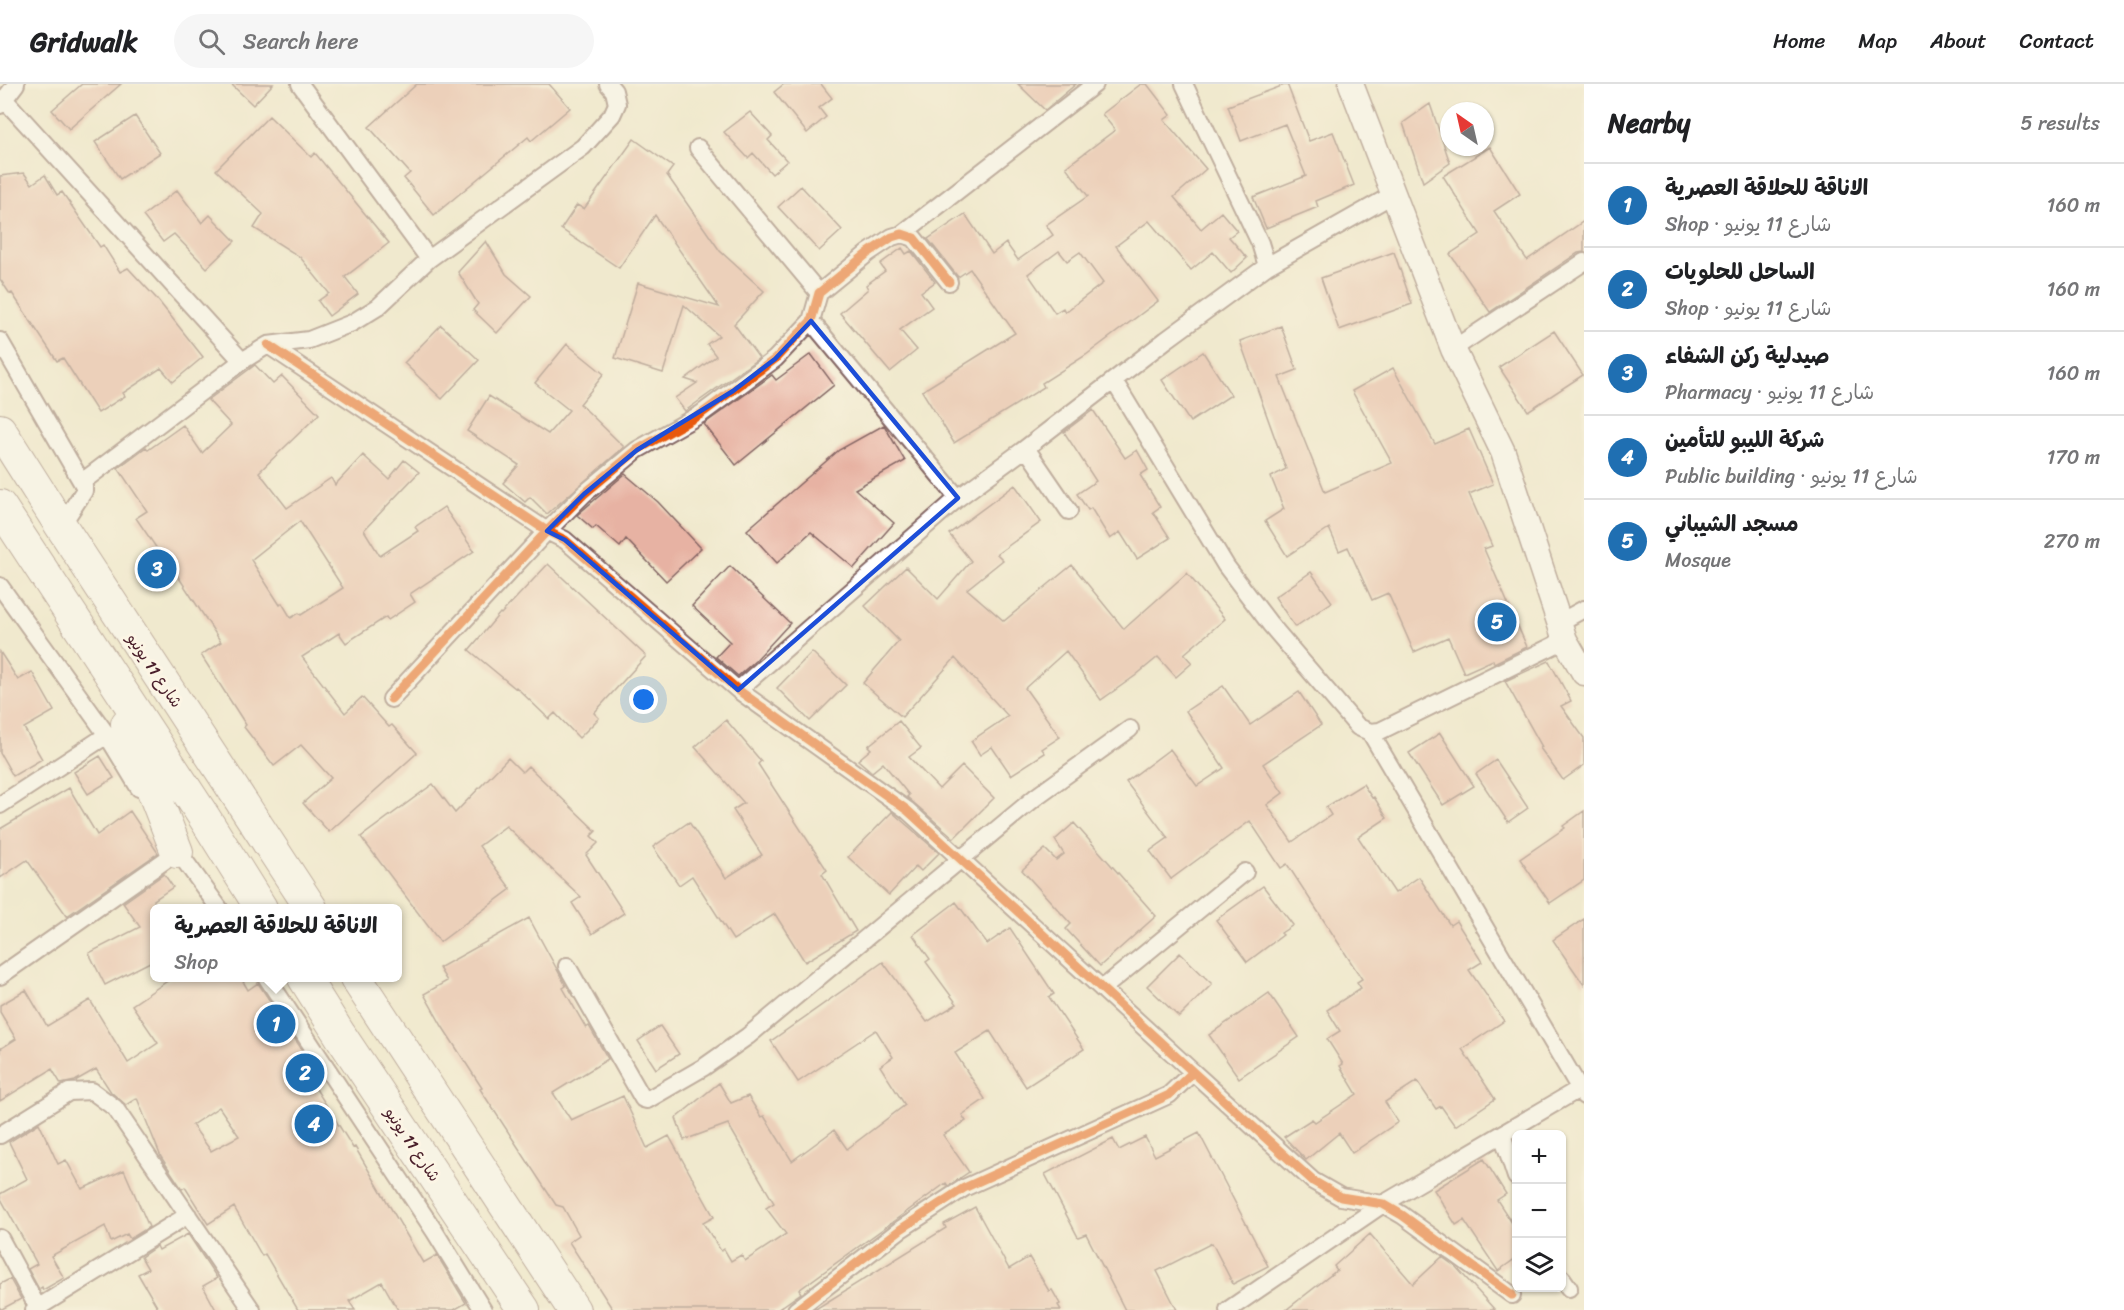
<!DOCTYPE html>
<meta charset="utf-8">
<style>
:root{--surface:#fff;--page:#f6f6f6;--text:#202124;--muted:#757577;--line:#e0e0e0;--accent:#1f6fb2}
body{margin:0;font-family:Sriracha,"Playpen Sans Arabic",sans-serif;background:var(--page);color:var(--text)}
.controls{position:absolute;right:18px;bottom:18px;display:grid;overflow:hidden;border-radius:9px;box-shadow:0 2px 4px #0004}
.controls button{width:54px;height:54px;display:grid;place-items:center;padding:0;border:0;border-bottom:2px solid var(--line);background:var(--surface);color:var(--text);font:30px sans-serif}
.compass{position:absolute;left:1440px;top:18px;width:54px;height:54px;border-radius:50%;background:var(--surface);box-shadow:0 2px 4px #0004;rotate:326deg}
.you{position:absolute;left:644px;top:616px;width:21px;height:21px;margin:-15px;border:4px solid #fff;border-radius:50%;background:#1a73e8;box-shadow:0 0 0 9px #1a73e833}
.badge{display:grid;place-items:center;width:39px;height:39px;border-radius:50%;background:var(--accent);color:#fff;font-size:20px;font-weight:700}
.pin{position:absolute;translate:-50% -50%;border:3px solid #fff;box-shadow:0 2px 6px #0006}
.popup{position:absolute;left:150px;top:820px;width:252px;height:78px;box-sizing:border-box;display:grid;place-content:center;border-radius:9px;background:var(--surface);filter:drop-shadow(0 2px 4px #0005);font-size:20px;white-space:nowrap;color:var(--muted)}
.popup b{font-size:22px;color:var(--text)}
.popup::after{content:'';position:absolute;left:50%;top:100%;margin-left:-12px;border:12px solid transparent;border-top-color:var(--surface)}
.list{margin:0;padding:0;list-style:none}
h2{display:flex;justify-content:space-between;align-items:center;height:78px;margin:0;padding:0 24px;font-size:26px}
h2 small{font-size:20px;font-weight:400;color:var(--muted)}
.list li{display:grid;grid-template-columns:39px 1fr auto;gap:18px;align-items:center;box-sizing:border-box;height:84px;padding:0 24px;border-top:2px solid var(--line)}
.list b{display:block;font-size:22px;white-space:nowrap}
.list p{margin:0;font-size:20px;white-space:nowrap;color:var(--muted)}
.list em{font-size:20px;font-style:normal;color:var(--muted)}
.icon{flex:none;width:33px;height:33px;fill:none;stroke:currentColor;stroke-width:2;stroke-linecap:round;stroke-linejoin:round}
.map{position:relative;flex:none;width:1584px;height:1226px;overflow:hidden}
header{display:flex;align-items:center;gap:36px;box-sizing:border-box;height:84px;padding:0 30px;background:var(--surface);border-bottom:2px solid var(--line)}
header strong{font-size:28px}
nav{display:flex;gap:33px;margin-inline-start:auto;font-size:21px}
.search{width:420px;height:54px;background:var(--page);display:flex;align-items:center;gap:15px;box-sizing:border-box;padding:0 21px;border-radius:33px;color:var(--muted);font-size:22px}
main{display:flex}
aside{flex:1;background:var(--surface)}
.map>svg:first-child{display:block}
.building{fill:#e7b2a3;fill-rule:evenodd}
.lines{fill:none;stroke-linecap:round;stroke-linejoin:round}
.street-casing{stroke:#846664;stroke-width:20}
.secondary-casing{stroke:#846664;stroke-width:27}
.highway-casing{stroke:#846664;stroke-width:34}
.street{stroke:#fff;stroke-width:16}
.secondary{stroke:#fff;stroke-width:24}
.highway{stroke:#fff;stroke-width:32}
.cycleway-casing{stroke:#fcf5e5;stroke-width:13}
.cycleway{stroke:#e8590c;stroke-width:9}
.marked{fill:none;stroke:#1d4ed8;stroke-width:4.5;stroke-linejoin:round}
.labels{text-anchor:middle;stroke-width:6;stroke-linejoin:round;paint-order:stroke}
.street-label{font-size:16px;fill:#4a1f2b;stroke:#fcf5e5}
</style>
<header>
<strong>Gridwalk</strong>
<div class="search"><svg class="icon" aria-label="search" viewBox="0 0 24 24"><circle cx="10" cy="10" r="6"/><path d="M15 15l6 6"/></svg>Search here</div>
<nav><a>Home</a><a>Map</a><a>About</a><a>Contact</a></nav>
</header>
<main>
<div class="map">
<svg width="1584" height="1226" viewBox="0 0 1584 1226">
<rect width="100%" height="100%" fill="#fcf5e5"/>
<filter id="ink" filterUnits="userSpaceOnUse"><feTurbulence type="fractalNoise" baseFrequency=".0167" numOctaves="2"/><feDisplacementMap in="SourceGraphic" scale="12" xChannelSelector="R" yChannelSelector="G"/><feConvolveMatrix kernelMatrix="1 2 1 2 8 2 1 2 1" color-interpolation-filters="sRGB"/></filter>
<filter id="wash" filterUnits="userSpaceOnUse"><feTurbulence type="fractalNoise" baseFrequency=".008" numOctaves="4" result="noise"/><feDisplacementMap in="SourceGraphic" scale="24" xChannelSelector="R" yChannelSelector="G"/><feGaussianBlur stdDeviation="1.35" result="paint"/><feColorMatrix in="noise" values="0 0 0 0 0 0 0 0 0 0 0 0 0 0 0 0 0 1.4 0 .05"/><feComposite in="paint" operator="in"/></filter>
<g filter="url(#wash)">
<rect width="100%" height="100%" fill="#f0e9ce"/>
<g id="blocks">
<path class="building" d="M82,0H121L69,45L52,26Z
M231,0H273L253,21Z
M417,0H549L570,24L531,57L528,53L434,131L404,94L410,89L369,43Z
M784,0H821L832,14L819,24L826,33L807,49L774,8Z
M1018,0H1076L1045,26Z
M1141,0H1147L1171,31L1164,36L1206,85L1174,113L1201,145L1221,128L1237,147L1229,153L1247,174L1231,189L1213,168L1191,186L1149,137L1116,162L1158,217L1086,271L1042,299L1044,303L954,359L922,307L1015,249L970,185L958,193L928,155L965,130L992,170L1006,159L1018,176L1053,151L1046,141L1088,112L1066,83L1115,46L1102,30ZM1059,167L1067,177L1080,168L1103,199L1065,228L1063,224L1055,229L1028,190Z
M1287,0L1309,57L1333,48L1354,101L1316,117L1318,123L1266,144L1253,113L1306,92L1285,40L1241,57L1228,22Z
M1430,20L1450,79L1423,98L1403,39Z
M750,28L772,52L768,56L787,77L772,90L753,69L748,74L724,48Z
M135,32L160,69L120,95L95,58Z
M269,32L311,73L315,69L389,159L345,193L358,210L329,232L318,217L329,209L300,173L254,144L263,130L216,86Z
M634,55L673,83L667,91L720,167L764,207L734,240L759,274L685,327L675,314L697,299L685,295L716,272L707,260L719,252L684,221L663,289L615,274L638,199L719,223L655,131L619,184L561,145L577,121L584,125Z
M1490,63L1520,110L1494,127L1527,176L1584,137V168L1578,169L1490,228L1450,170L1480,150L1443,92Z
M24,89L32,100L45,91L57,111L62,108L100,163L103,161L120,188L128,184L157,215L203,273L173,298L161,284L123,309L125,312L98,329L63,274L57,277L12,209L10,210L0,195V92Z
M801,102L842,146L819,167L778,123Z
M177,106L202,139L210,131L235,157L207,184L174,150L163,158L143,132Z
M486,157L506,190L531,212L497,249L473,226L478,220L458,188Z
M902,164L906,170L911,167L935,198L921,208L932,223L900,246L917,266L890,288L840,229L868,205L866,201L885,187L880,180Z
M1394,168L1412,220L1339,246L1321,194Z
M441,241L479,276L442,315L404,279Z
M1281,242L1297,286L1279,293L1325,408L1392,379L1352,307L1393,284L1435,360L1469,345L1493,400L1469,410L1492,462L1484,465L1527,563L1494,579L1493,576L1464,589L1448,553L1414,568L1388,509L1372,516L1348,463L1339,467L1329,444L1287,472L1265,437L1284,425L1271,393L1286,385L1240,257Z
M1554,247L1583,291L1528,327L1499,283Z
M567,260L604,290L580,320L624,363L547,430L530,413L525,418L503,399L519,381L467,347L489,312L548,350L569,326L535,299Z
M1203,268L1231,311L1190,338L1162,296Z
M811,270L834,301L736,381L704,340L772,291L776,296Z
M255,281L273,300L282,292L319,330L259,388L287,424L331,394L335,401L363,371L389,395L404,376L419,388L364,446L380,472L418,447L415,443L444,423L474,467L410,510L415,518L388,536L386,533L346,559L339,549L302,573L345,629L362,613L389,643L392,641L417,669L329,748L303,719L331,694L301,661L274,682L244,643L246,641L201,571L221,558L170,480L168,481L136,434L147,427L118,384L146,363L148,366L183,341L202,369L231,341L208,316ZM300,437L343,504L301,531L299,529L291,534L282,519L280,521L251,476Z
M1093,326L1125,374L1137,366L1148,386L1140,391L1160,423L1153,428L1170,454L1137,475L1120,448L1110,455L1091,424L1088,426L1077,410L1096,397L1064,348Z
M884,341L905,377L855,405L894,439L854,484L811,448L777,479L747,446L839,366Z
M625,390L658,418L701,464L666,497L626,455L620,463L596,442L593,445L577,431Z
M1015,401L1041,438L997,470L1003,476L967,505L1004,537L1072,481L1124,545L1187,489L1225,535L1184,570L1192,579L1176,593L1158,573L1135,592L1101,616L1066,567L1025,604L1060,653L1042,665L1045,669L1011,691L992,663L980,671L971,657L1008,632L955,574L902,633L863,599L899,557L865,522L906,483L938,515L971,477L949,450Z
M548,480L646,572L594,629L599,634L579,654L555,629L549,635L516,603L515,604L469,566L500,529L501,530Z
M730,482L790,539L755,577L738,592L716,573L730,558L692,522Z
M1311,488L1332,518L1295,543L1275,513Z
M0,568L18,596L32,588L54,627L24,644L42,675L13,692L0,669Z
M812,568L846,601L810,637L777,604Z
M1549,577L1571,617L1561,622L1584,654V681L1563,696L1540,664L1542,663L1505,597Z
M1223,602L1250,641L1299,608L1321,641L1263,680L1283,709L1267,721L1292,758L1331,731L1326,723L1363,700L1372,714L1374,713L1387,734L1358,753L1395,809L1419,793L1450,841L1456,837L1482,878L1469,886L1504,937L1462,965L1495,1015L1455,1042L1441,1022L1436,1025L1417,997L1385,1018L1398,1038L1352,1069L1339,1049L1306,1076L1284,1053L1312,1035L1315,1038L1357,1010L1340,982L1343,980L1327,955L1340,947L1327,926L1361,904L1357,898L1362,895L1287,780L1281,784L1250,737L1171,795L1150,767L1168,754L1126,698L1170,665L1197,702L1224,684L1186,627Z
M726,636L761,677L758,680L827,786L822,790L856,847L805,878L775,830L733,856L692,792L679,801L653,763L689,738L726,794L762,771L733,726L744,719L695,663Z
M899,637L921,664L909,673L939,705L962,682L994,714L954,754L907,713L909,711L883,679L872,688L858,676L871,665L868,662Z
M1440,649L1474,702L1443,721L1409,669Z
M100,672L114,694L88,710L74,688Z
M508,674L522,688L528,682L596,747L591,752L598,759L586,771L624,829L592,850L572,819L581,813L506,742L479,762L511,805L440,858L361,753L433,700L455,729Z
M1496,676L1528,724L1508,738L1476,690Z
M69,704L97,751L130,727L158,769L67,832L27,776L0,794V745Z
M1584,727V796L1550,819L1520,775L1565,744L1563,742Z
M892,728L939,769L921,787L916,782L889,811L848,773Z
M1074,739L1156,832L1100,882L1066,845L1071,840L1022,786L1045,765L1056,776L1064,770L1055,756Z
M164,790L173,803L154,816V876L105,901L89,869L140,843L123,819Z
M1263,802L1293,841L1281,849L1283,851L1247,878L1216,836Z
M956,818L987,860L1010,844L1054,910L1049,913L1084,965L1026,1003L990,947L955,969L985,1015L962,1031L966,1037L943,1051L969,1088L948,1102L946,1099L799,1206L801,1209L777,1226H613L569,1158L579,1151L563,1123L556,1121L480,1005L482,1004L442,942L424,910L447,897L439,884L529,834L566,902L563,904L586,944L589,942L608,975L553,1009L571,1036L623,1012L647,1064L669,1052L714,1133L703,1139L721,1167L724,1165L731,1177L741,1171L745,1177L786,1150L766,1124L774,1119L728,1040L684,1056L676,1034L719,999L731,1019L748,1012L761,1033L764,1032L792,1077L834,1046L847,1065L905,1021L880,982L893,973L876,946L798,998L771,957L883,878L927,938L957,920L926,878L930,875L913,851Z
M1584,835V901L1553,856Z
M1180,869L1212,900L1179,933L1147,902Z
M172,894H241L248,906L258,899L314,984L306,989L353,1064L355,1063L423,1179L437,1171L466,1219L454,1226H398L382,1198L349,1217L355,1226H298L265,1170L262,1172L234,1123L208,1140L185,1103L182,1105L161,1073L137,1014L126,1021L111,1008L96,985L75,997L61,1000L52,985L0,1017V965L16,955L0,928V921L26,906L47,942L90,916L128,979L158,959L132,921ZM219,1023L239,1052L211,1067L192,1041Z
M1269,909L1299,953L1239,994L1209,951Z
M660,942L679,970L656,985L638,957Z
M39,1039L58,1080L66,1076L82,1105L124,1086L149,1143L130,1155L127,1150L111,1158L105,1142L51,1172L64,1194L43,1206L42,1203L39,1205L28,1185L37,1180L0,1113V1110L27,1095L9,1058Z
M1199,1049L1268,1182L1233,1200L1212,1159L1157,1187L1177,1226H1125L1086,1150L1078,1153L1045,1090L1113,1055L1119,1066L1145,1053L1155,1072Z
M1484,1075L1506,1110L1497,1116L1516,1145V1174L1498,1187L1464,1136L1456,1141L1434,1106Z
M975,1123L1009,1185L1029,1173L1049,1207L1052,1206L1060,1220L1058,1221L1061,1226H814L946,1144L944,1140Z
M188,1150L217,1194L203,1202L216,1226H159L138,1190L148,1185L141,1173L157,1162L159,1166Z
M1370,1150L1413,1200L1442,1173L1456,1183L1495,1226H1286L1337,1186L1334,1182Z
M10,1195L21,1215L0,1226V1200Z"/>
</g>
</g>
<g filter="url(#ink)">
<use href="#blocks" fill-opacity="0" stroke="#846664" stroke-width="1.5"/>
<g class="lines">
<defs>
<path id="street" d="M4,15L242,277
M0,21L16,0
M698,64L819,209
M902,150L1095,0
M429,175L583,63L612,31L617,20L614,7L608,0
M1267,182L1394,110
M811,237L958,414
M0,257L84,402V407L61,442
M268,261L547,447L565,456L738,606L907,726L1193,988
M1453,265L1584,178
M1114,297L1226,482L1270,540L1358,643L1370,648L1380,647L1565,556
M1022,367L1166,256L1267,182L1260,159L1184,0
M82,398L242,277L268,261L309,256L352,239L378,223L429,175L300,0
M0,502L107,651L139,704
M1560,538L1584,525
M738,606L958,414L1022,367L1030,370L1069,427
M391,615L547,447L584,410L637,366L701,330L775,275L811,237L819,209L868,169L892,153L902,150L914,154L949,198
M1370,648L1584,1012
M0,721L107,651
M174,762L219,824
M567,882L643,1015L647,1016L704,983L748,952L1037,712L1130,645
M0,892L177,768
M267,894L435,1148L483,1226
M1102,905L1245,788
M1502,1050L1516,1093
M0,1051L69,1008L92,1007L115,1024L252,1226
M0,1154L39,1226
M1562,1194L1569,1204
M34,1226L188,1131
M796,1226L901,1145L964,1104L1169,1011L1193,988L1313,1097L1341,1113L1383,1120L1402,1131L1512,1211
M1228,1226L1383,1120L1584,1002"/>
<path id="secondary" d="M1351,0L1453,265L1503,368L1565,556L1584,589"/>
<path id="highway" d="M0,346L61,442L311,824
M0,422L204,733L261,824
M127,640L177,768
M304,894L340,951L524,1226
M356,894L574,1226"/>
</defs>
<use href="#street" class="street-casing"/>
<use href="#secondary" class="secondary-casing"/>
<use href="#highway" class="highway-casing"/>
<use href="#street" class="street"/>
<use href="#secondary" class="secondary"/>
<use href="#highway" class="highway"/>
<defs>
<path id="cycleway" d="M268,261L547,447L565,456L738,606L907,726L1193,988
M391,615L547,447L584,410L637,366L701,330L775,275L811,237L819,209L868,169L892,153L902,150L914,154L949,198
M796,1226L901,1145L964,1104L1169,1011L1193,988L1313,1097L1341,1113L1383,1120L1402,1131L1512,1211"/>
</defs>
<use href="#cycleway" class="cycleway-casing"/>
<use href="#cycleway" class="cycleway"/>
</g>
</g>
<path d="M0 0H1584V1226H0ZM811,237L958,414L738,606L565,456L547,447L584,410L637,366L733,307L775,275Z" fill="#f0e9ce" fill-opacity=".55" fill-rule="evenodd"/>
<path class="marked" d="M811,237L958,414L738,606L565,456L547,447L584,410L637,366L733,307L775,275Z"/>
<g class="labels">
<g class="street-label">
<text transform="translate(155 586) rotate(56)" y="6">شارع 11 يونيو</text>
<text transform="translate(413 1060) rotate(56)" y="6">شارع 11 يونيو</text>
</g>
</g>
</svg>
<div class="controls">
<button>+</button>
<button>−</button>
<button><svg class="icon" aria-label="layers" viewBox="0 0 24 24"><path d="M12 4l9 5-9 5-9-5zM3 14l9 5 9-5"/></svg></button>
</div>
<svg class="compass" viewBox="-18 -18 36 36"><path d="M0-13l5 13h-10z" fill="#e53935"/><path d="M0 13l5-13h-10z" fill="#757577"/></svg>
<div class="you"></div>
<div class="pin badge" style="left:276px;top:940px">1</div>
<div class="popup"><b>الاناقة للحلاقة العصرية</b>Shop</div>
<div class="pin badge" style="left:305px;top:989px">2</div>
<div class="pin badge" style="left:157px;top:485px">3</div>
<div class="pin badge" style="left:314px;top:1040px">4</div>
<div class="pin badge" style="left:1497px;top:538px">5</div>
</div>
<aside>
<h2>Nearby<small>5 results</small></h2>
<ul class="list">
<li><span class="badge">1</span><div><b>الاناقة للحلاقة العصرية</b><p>Shop · شارع 11 يونيو</p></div><em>160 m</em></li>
<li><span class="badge">2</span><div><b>الساحل للحلويات</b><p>Shop · شارع 11 يونيو</p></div><em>160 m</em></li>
<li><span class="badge">3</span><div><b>صيدلية ركن الشفاء</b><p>Pharmacy · شارع 11 يونيو</p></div><em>160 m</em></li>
<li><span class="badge">4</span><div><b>شركة الليبو للتأمين</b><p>Public building · شارع 11 يونيو</p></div><em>170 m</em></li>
<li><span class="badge">5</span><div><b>مسجد الشيباني</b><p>Mosque</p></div><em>270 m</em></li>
</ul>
</aside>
</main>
